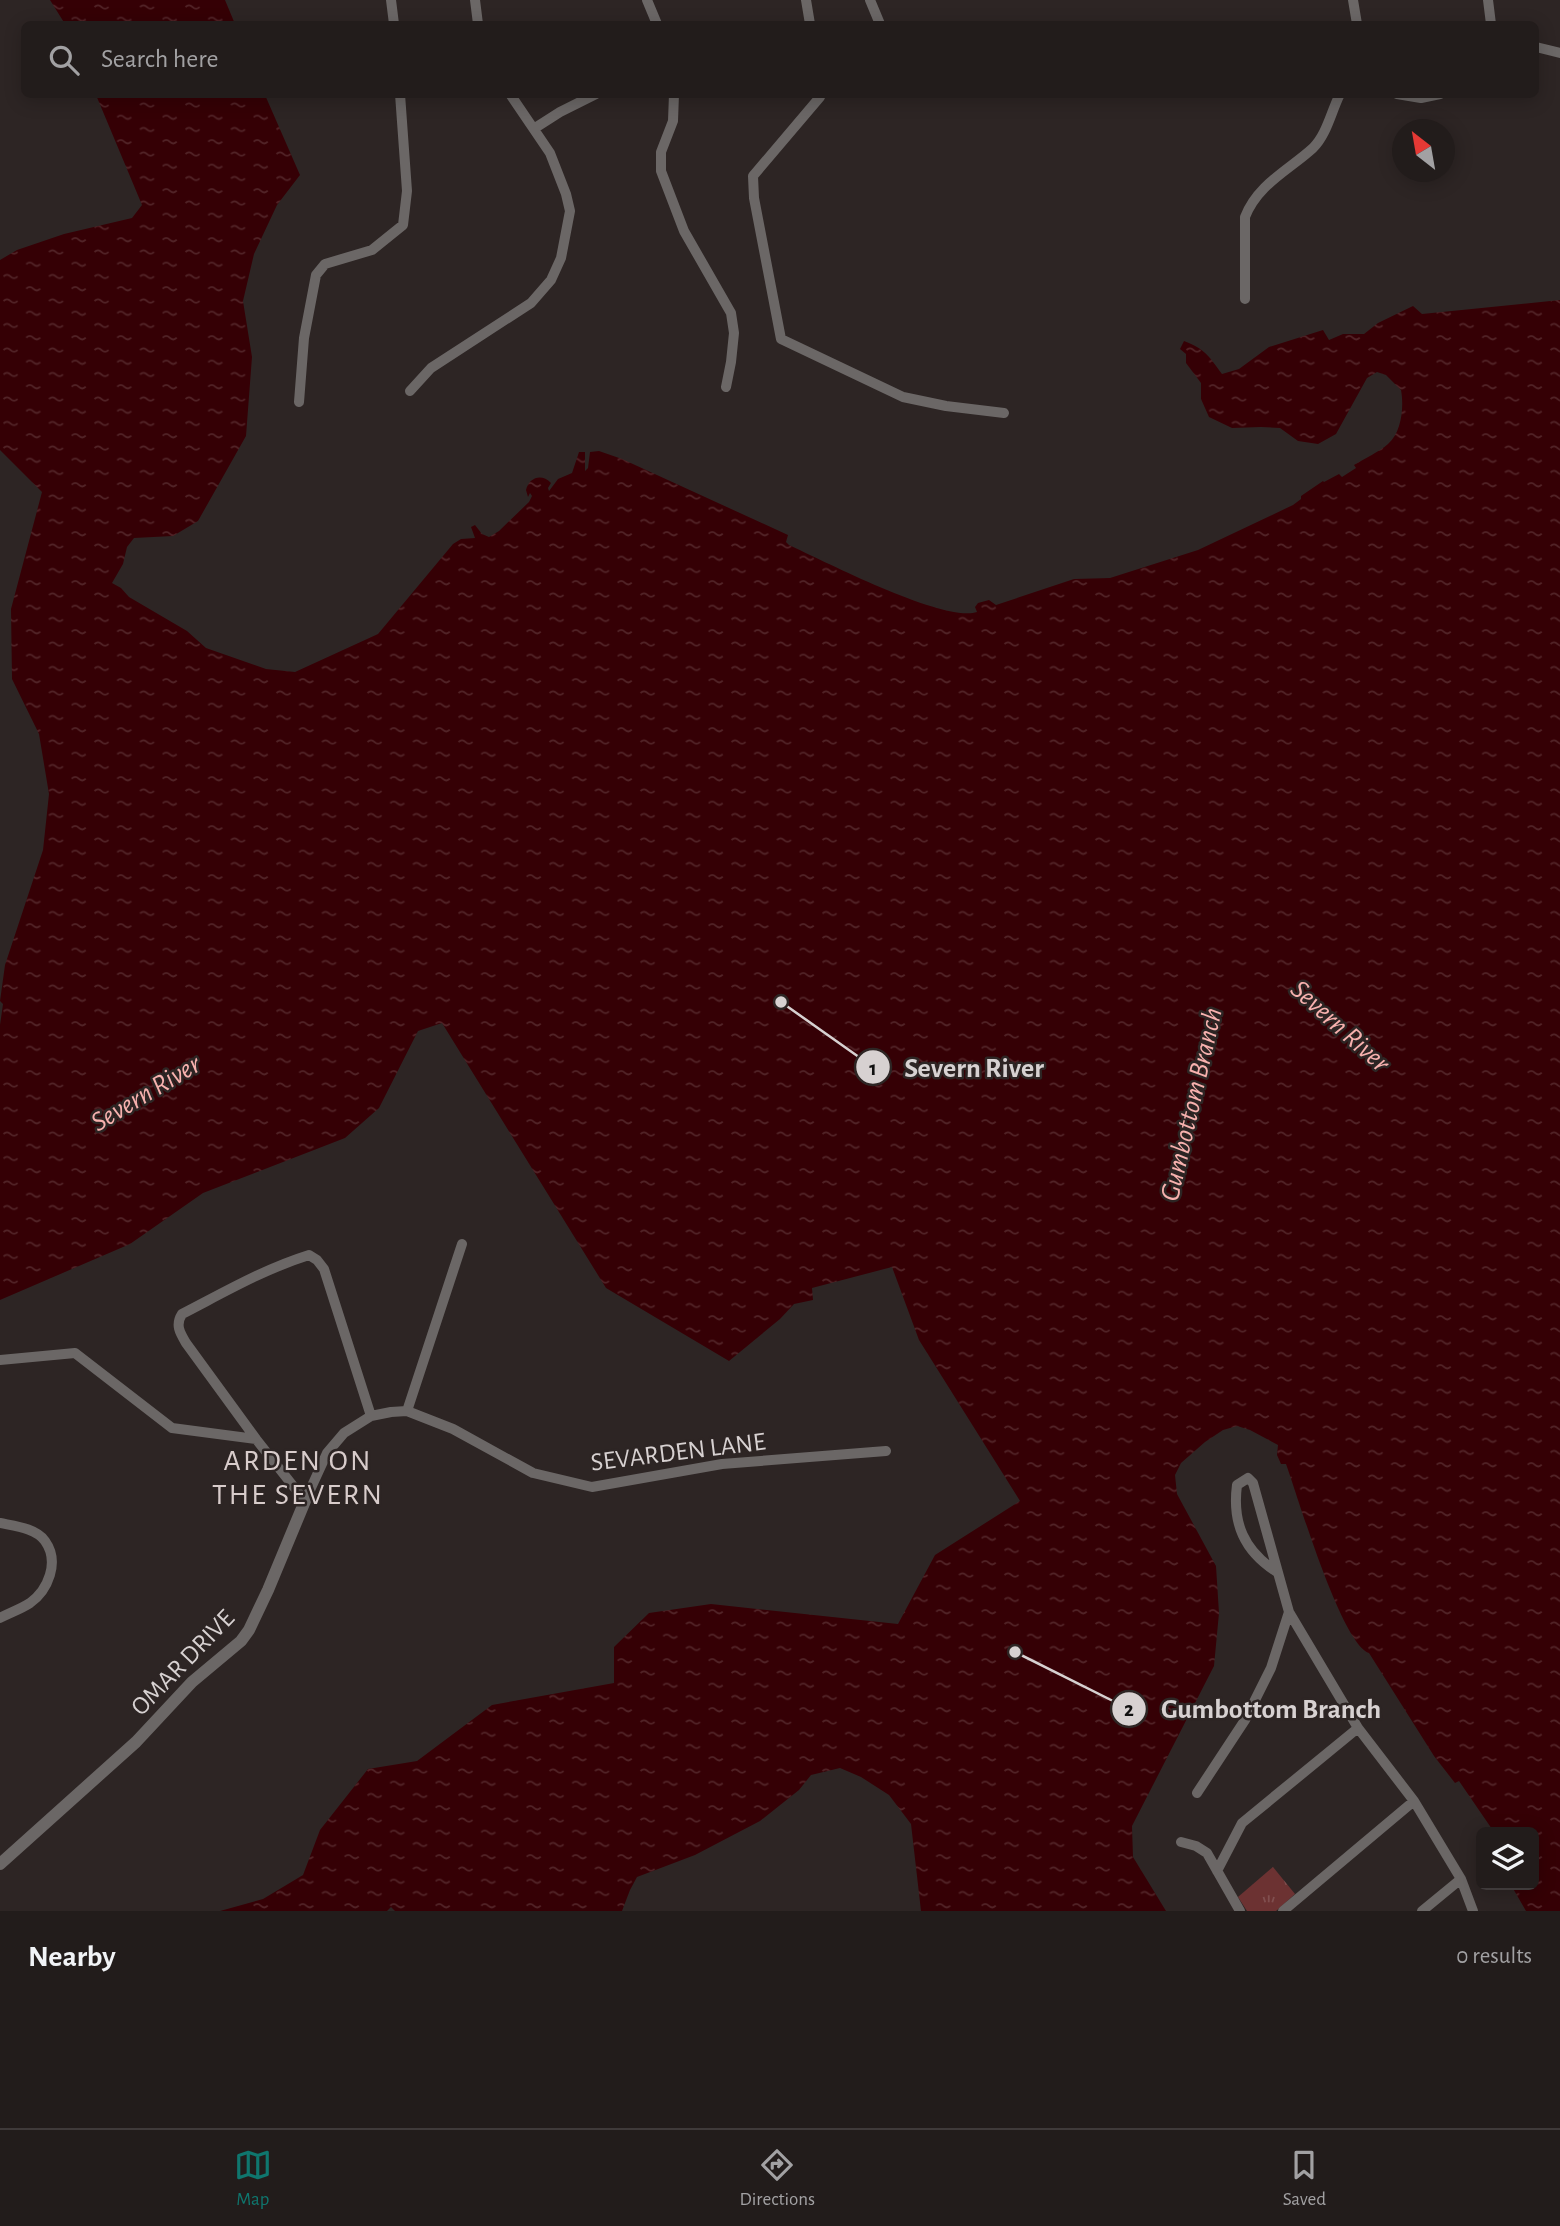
<!DOCTYPE html>
<style>
:root{--surface:#221c1b;--page:#2e2928;--text:#f1f3f6;--muted:#a2a1a3;--line:#3f3a3a;--accent:#0f766e}
body{margin:0;font-family:"Alegreya Sans",sans-serif;background:var(--page);color:var(--text)}
.controls{position:absolute;right:21px;bottom:21px;display:grid;overflow:hidden;border-radius:10px;box-shadow:0 4px 18px #0003}
.controls button{width:63px;height:63px;display:grid;place-items:center;padding:0;border:0;border-bottom:2px solid var(--line);background:var(--surface);color:var(--text);font:35px sans-serif}
.compass{position:absolute;left:1392px;top:119px;width:63px;height:63px;border-radius:50%;background:var(--surface);box-shadow:0 4px 18px #0003;rotate:329deg}
.list{margin:0;padding:0;list-style:none}
h2{display:flex;justify-content:space-between;align-items:center;height:91px;margin:0;padding:0 28px;font-size:30px}
h2 small{font-size:23px;font-weight:400;color:var(--muted)}
.icon{flex:none;width:38px;height:38px;fill:none;stroke:currentColor;stroke-width:2;stroke-linecap:round;stroke-linejoin:round}
.map{position:relative;flex:none;width:1560px;height:1911px;overflow:hidden}
.search{position:absolute;background:var(--surface);box-shadow:0 4px 18px #0003;left:21px;right:21px;top:21px;height:77px;display:flex;align-items:center;gap:18px;box-sizing:border-box;padding:0 24px;border-radius:10px;color:var(--muted);font-size:26px}
.sheet{height:217px;background:var(--surface)}
nav{display:flex;justify-content:space-around;align-items:center;box-sizing:border-box;height:98px;border-top:2px solid var(--line);background:var(--surface);font-size:19px;color:var(--muted)}
nav a{display:grid;justify-items:center;gap:4px}
nav .on{color:var(--accent)}
.map>svg:first-child{display:block}
.park{fill:url(#park-tufts)}
.water{fill:url(#water-ripples)}
.lines{fill:none;stroke-linecap:round;stroke-linejoin:round}
.minor{stroke:#6b6766;stroke-width:10}
.tertiary{stroke:#6b6766;stroke-width:12}
.labels{text-anchor:middle;stroke-width:5;stroke-linejoin:round;paint-order:stroke}
.street-label{font-size:26px;fill:#d7d1d1;stroke:#2d2524}
.water-label{font-size:28px;font-style:italic;fill:#f7b1ae;stroke:#2d2524}
.quarter-label{font-size:30px;letter-spacing:2px;fill:#d8cccb;stroke:#2d2524}
.leader{fill:none;stroke:#d7d1d1;stroke-width:2.5}
.callout-dot{fill:#d7d1d1;stroke:#2d2524;stroke-width:2.5}
.mark-label{font-size:21px;text-anchor:middle;font-weight:bold;fill:#111}
.callout-label{font-size:28px;text-anchor:middle;font-weight:bold;fill:#d7d1d1;stroke:#2d2524;stroke-width:5;stroke-linejoin:round;paint-order:stroke}
</style>
<div class="map">
<svg width="1560" height="1911" viewBox="0 0 1560 1911">
<defs>
<pattern id="park-tufts" width="24" height="20" patternUnits="userSpaceOnUse" patternTransform="scale(1.75)"><rect width="24" height="20" fill="#6c3232"/><path d="M3 7l-1-3M5 7V3M7 7l1-3M15 17l-1-3M17 17v-4M19 17l1-3" fill="none" stroke="#804f4f"/></pattern>
<pattern id="water-ripples" width="26" height="14" patternUnits="userSpaceOnUse" patternTransform="scale(1.75)"><rect width="26" height="14" fill="#350005"/><path d="M2 4q2-2 4 0t4 0M15 11q2-2 4 0t4 0" fill="none" stroke="#522428"/></pattern>
</defs>
<rect width="100%" height="100%" fill="#2d2524"/>
<path class="park" d="M1273,1867L1295,1894L1276,1911H1247L1238,1897Z"/>
<path class="water" d="M50,0H225L235,24H65Z
M96,95H265L300,175L277,205L254,254L243,301L252,357L246,436L198,521L173,536L134,538L127,547L123,564L112,583L121,588L129,597L187,631L206,648L266,669L295,672L378,634L453,544L461,539L475,538L471,527L475,525L482,534L489,537L499,531L529,502L532,496L530,493L528,497L526,490C529,477 542,473 551,483L548,488L549,491L558,479L572,473L579,452H585V471L588,468L590,452L599,451L622,459L788,535L786,542L789,545C824,561 944,623 977,612L975,607L978,603L989,600L996,605L1074,579L1110,578L1198,550L1293,505L1301,499V496L1323,481L1324,482L1339,474L1342,477L1356,468L1354,465C1365,458 1379,452 1388,444C1402,432 1404,406 1401,390L1386,375L1377,372L1367,378L1336,434L1318,444L1298,441L1280,428L1261,427L1232,428L1209,417L1201,399V383L1186,363V354L1180,349L1184,341C1205,349 1209,356 1222,374L1239,369L1269,347L1323,330L1329,340L1343,334H1364L1378,323L1413,306L1422,314L1560,300V1911H1526L1511,1885H1534V1832H1494L1459,1781L1455,1783L1434,1756L1369,1653C1341,1643 1298,1497 1286,1464H1281L1277,1455L1278,1445L1250,1430L1237,1426L1223,1430L1205,1442L1181,1463L1175,1475L1177,1494L1216,1566L1219,1613L1214,1666L1132,1826L1133,1857L1166,1911H921L911,1824L889,1795L861,1777L840,1768L811,1775L799,1790L760,1821L695,1855L637,1877L630,1890L622,1911H395L391,1907L387,1911H220L263,1899L303,1875L320,1830L368,1769L417,1761L492,1705L614,1683V1647L649,1613L711,1604L898,1624L935,1555L1020,1501L919,1340L892,1267L812,1288L813,1300L794,1304L780,1319L729,1361L606,1288L442,1023L418,1031L379,1108L345,1138L203,1193L130,1244L0,1300V1025L3,1004L0,1001L5,965L43,850L49,794L39,734L12,679L11,609L42,492L0,450V260L17,250L64,234L132,218L142,205Z"/>
<g class="lines">
<path class="minor" d="M391,0L394,24
M475,0L478,24
M647,0L657,24
M806,0L810,24
M870,0L880,24
M1353,0L1357,24
M1488,0L1491,24
M1536,47L1560,53
M674,94L673,121L661,152V171L684,231L731,313L734,333L731,362L726,387
M820,94V97L753,176L754,198L781,339L903,397L946,406L1004,413
M1397,94L1421,98L1440,94
M535,128L560,112L596,94
M1245,299V217C1258,184 1289,170 1313,148C1327,134 1331,112 1340,94
M410,391L431,368L531,303L551,280L561,258L570,211L566,194L550,153L510,94
M299,402L304,338L316,275L325,264L372,250L403,225L407,191L400,94
M0,1360L75,1353L172,1428L256,1439
M407,1411L462,1244
M371,1416L324,1269L317,1260L309,1255C264,1269 223,1293 182,1314C175,1325 180,1333 186,1343L256,1439L305,1501L327,1453L344,1433L371,1416L391,1412L407,1411L453,1429L533,1473L592,1487L722,1464L886,1451
M0,1523C14,1526 36,1528 45,1541C60,1562 48,1590 30,1603C21,1609 9,1613 0,1618
M1277,1572C1244,1551 1232,1523 1237,1485L1248,1478L1253,1483L1289,1612L1358,1728L1414,1801L1461,1879L1473,1911
M1197,1793L1245,1720L1271,1668L1289,1612
M1181,1842L1196,1846L1207,1853L1240,1911
M1217,1871L1242,1823L1358,1728
M1283,1911L1414,1801
M1422,1911L1461,1879"/>
<path class="tertiary" d="M0,1864L136,1742L192,1682L241,1641L249,1630L268,1590L305,1501"/>
</g>
<g class="labels">
<g class="street-label">
<text transform="translate(678 1451) rotate(-7)" y="9">SEVARDEN LANE</text>
<text transform="translate(182 1662) rotate(-46)" y="9">OMAR DRIVE</text>
</g>
<g class="water-label">
<text transform="translate(1341 1025) rotate(42)" y="10">Severn River</text>
<text transform="translate(145 1092) rotate(-31)" y="10">Severn River</text>
<text transform="translate(1190 1104) rotate(-77)" y="10">Gumbottom Branch</text>
</g>
<g class="quarter-label">
<text x="298" y="1470">ARDEN ON<tspan x="298" dy="34">THE SEVERN</tspan></text>
</g>
</g>
<path class="leader" d="M781 1002L873 1067M1015 1652L1129 1709"/>
<g class="callout-dot">
<circle cx="781" cy="1002" r="7"/>
<circle cx="1015" cy="1652" r="7"/>
<circle cx="873" cy="1067" r="18"/>
<circle cx="1129" cy="1709" r="18"/>
</g>
<g class="mark-label">
<text x="873" y="1075">1</text>
<text x="1129" y="1716">2</text>
</g>
<g class="callout-label">
<text x="974" y="1077">Severn River</text>
<text x="1271" y="1718">Gumbottom Branch</text>
</g>
</svg>
<div class="controls">
<button><svg class="icon" aria-label="layers" viewBox="0 0 24 24"><path d="M12 4l9 5-9 5-9-5zM3 14l9 5 9-5"/></svg></button>
</div>
<svg class="compass" viewBox="-18 -18 36 36"><path d="M0-13l5 13h-10z" fill="#e53935"/><path d="M0 13l5-13h-10z" fill="#a2a1a3"/></svg>
<div class="search"><svg class="icon" aria-label="search" viewBox="0 0 24 24"><circle cx="10" cy="10" r="6"/><path d="M15 15l6 6"/></svg>Search here</div>
</div>
<section class="sheet">
<h2>Nearby<small>0 results</small></h2>
<ul class="list">
</ul>
</section>
<nav>
<a class="on"><svg class="icon" aria-label="map" viewBox="0 0 24 24"><path d="M3 6l6-2 6 2 6-2v14l-6 2-6-2-6 2zM9 4v14M15 6v14"/></svg>Map</a>
<a><svg class="icon" aria-label="directions" viewBox="0 0 24 24"><path d="M12 3l9 9-9 9-9-9zM9 14v-3h6M13 9l2 2-2 2"/></svg>Directions</a>
<a><svg class="icon" aria-label="saved" viewBox="0 0 24 24"><path d="M7 4h10v16l-5-4-5 4z"/></svg>Saved</a>
</nav>
